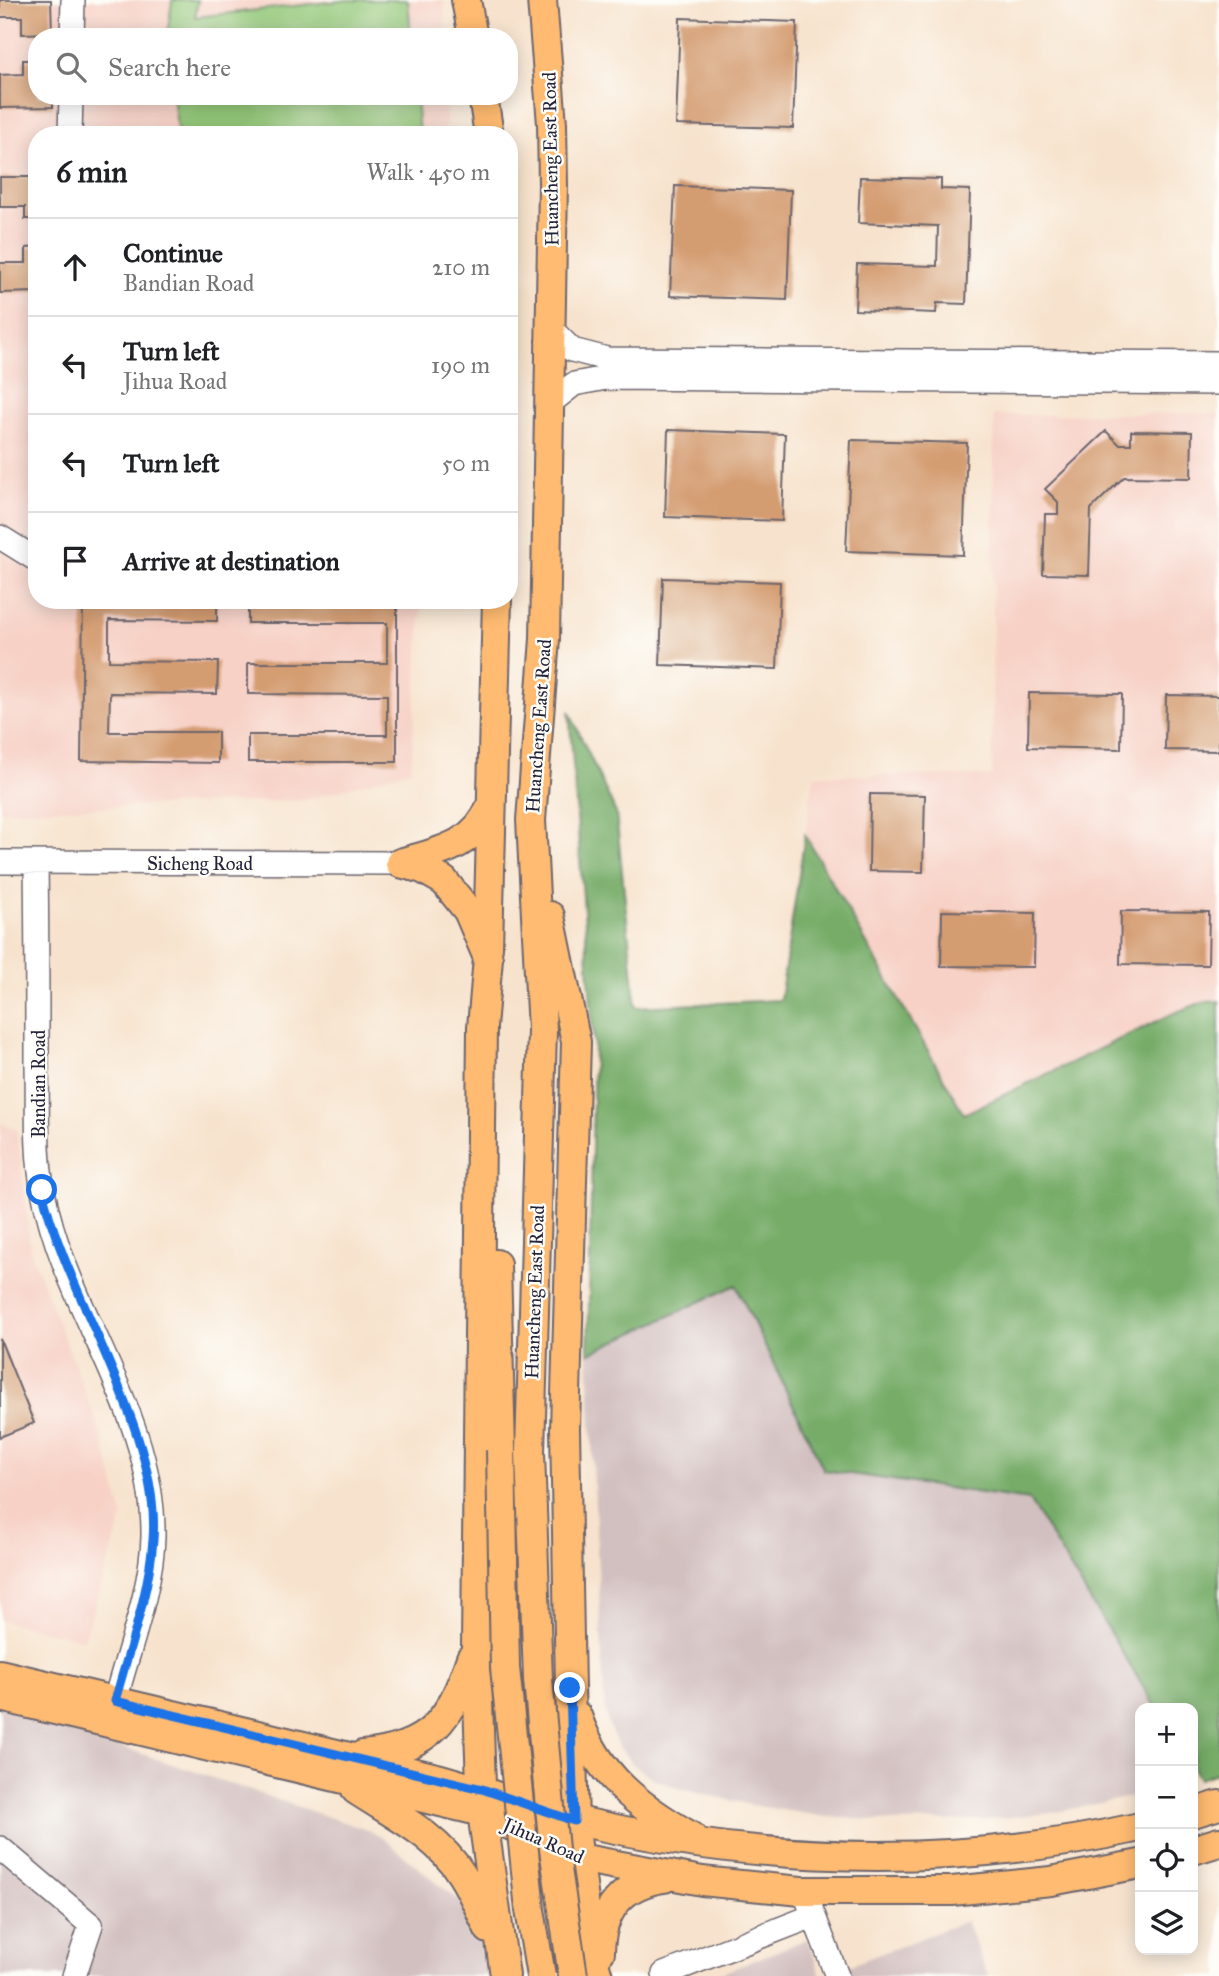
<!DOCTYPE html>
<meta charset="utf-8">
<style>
:root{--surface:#fff;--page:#f2f2f2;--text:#202124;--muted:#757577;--line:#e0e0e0}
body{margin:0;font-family:"IM FELL Great Primer",serif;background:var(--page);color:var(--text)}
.controls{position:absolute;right:21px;bottom:21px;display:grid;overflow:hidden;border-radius:14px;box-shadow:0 4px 18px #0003}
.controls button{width:63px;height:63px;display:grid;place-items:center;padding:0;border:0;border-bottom:2px solid var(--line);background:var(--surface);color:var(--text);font:35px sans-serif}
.stop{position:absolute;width:21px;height:21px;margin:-16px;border:5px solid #1a73e8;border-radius:50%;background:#fff}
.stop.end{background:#1a73e8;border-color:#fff;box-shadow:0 2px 7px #0008}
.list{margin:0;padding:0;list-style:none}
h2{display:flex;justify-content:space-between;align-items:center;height:91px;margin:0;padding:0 28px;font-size:30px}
h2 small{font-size:23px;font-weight:400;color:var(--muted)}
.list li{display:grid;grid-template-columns:46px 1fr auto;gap:21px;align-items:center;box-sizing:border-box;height:98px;padding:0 28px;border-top:2px solid var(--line)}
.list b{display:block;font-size:26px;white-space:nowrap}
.list p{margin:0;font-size:23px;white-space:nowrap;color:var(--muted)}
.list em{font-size:23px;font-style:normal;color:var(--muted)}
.icon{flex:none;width:38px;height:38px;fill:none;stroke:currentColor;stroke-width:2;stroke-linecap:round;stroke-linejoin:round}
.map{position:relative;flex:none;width:1219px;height:1976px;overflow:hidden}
.search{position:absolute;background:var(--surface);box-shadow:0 4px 18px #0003;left:28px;top:28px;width:490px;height:77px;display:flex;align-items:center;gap:18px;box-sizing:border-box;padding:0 24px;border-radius:28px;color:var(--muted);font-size:26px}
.panel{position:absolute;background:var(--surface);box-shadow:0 4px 18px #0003;left:28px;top:126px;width:490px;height:483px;border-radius:28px}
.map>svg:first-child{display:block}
.built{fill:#f7d1c6}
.industrial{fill:#d2bfbf}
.green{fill:#93c778;stroke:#5a745a;stroke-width:2}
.forest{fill:#76ac68;stroke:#4c6752;stroke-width:2}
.building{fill:#d49c71}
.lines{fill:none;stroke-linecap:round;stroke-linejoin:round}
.minor-casing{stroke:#6d666e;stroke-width:26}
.major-casing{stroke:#6d666e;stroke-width:32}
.minor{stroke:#fff;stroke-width:23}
.major{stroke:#ffbb71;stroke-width:28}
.major-bridge-casing{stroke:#6d666e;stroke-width:32;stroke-linecap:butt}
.major-bridge{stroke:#ffbb71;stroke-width:28}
.route{stroke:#1a73e8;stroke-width:9}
.labels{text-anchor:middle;stroke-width:5;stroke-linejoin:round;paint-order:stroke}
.street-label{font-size:19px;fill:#22223b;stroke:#fdfcf7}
</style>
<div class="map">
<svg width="1219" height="1976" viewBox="0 0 1219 1976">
<rect width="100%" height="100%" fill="#fdfcf7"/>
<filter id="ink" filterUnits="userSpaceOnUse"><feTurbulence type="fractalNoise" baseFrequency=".0143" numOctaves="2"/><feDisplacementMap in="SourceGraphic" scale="14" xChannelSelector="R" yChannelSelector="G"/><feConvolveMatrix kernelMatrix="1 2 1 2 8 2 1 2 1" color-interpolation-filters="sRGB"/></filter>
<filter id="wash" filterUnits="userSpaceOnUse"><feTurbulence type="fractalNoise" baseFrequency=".00686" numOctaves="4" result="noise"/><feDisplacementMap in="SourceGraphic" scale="28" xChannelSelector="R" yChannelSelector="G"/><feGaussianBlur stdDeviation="1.57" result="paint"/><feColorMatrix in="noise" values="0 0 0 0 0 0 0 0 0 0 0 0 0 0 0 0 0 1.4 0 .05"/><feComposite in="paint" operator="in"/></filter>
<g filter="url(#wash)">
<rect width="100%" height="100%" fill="#f7e3cd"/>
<path class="built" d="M0,0H444L445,37H37V96H446V135H37V600H422L411,770L305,800L0,811Z
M1219,413V1001L1203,1002L1174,1013L964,1114L805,835L814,775L992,776L994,415Z
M0,1123L17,1129L31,1253L101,1433L123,1516L84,1640L0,1620Z"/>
<path class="industrial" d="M736,1284L824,1470L1029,1500L1156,1708H1140V1795L1052,1813L977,1820L901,1822L826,1817L751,1805L678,1788L654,1779L634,1765L618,1746L608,1723L604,1699L588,1354Z
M0,1706L376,1833L486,1923L498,1976H0Z
M966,1921L988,1976H822Z
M807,1939L821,1976H715Z"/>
<path class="green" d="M172,0H198L195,17L348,0H408L411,37H167Z
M173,96H416L419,135H178Z"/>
<path class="forest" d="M569,711L616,813L636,1007L780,1000L805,835L964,1114L1174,1013L1203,1002L1219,1001V1772L1199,1779L1193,1768V1708H1156L1029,1500L824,1470L736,1285L588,1354L594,1044Z"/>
<g id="blocks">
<path class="building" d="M0,0H51L52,33L22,34V17H0Z
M680,18L797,22L793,128L676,125Z
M23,60H37V96H53V107L0,108V75L23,74Z
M0,177H37V219H25V207H0Z
M860,177L941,179V189L970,190L966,304L937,303L936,313L855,310L857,264L937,266L938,226L858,223Z
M675,186L791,190L787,300L670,296Z
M37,247V292L0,293V263H26V248Z
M668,430L785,434L782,521L665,517Z
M1106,431L1119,444H1131V431L1192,432L1191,478L1124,477L1091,509L1089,575L1043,574L1045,514H1058V502L1045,489Z
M851,440L967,443L963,555L846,551Z
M663,578L780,582L777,669L660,665Z
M83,600H217V621L109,620V661L218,662L217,694L110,693L109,732H218V763L81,761Z
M248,600H397V762H248V735H387V695L248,694V663H387V623H248Z
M1029,693L1122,694L1121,749L1028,747Z
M1166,695L1219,696V751L1165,750Z
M870,794L925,795L923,872L869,871Z
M942,911L1035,913L1034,967L941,966Z
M1121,911L1209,912L1208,965L1120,964Z
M0,1339L34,1423L0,1437Z"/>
</g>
</g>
<g filter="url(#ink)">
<use href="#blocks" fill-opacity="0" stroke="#6d666e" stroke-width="2"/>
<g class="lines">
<defs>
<path id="minor" d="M72,37L73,0
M70,135L71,96
M551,329L572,350L607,359L1219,363
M550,403L574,384L606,378L1219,383
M0,537L37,560
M0,862L400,863
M36,863C37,930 37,997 37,1064C38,1106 35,1150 43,1191C65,1310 155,1412 153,1537C152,1588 128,1651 115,1701
M0,1848L91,1925L74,1976
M808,1901L837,1976
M664,1974L813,1916"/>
<path id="major" d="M466,0L473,37
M483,96L489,135
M400,863L423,869L444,881L468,911L488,958L482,1027L476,1646L482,1812L505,1976
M400,863C437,852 476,846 491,805
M550,916L576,1042L565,1429L570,1688L574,1821L590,1949L598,1976
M488,947L497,600
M496,1264L501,1450
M530,1452L542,1030L531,820L545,639L553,185L552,124L542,0
M0,1674C144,1708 289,1742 433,1777C482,1789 529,1810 578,1821C765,1864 953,1869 1140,1827
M0,1697L482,1812L579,1858L702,1881L801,1891H952L1051,1881L1140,1864
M577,1716C597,1775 639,1807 692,1837
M363,1755C431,1748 450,1720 471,1658
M356,1790C394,1815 437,1835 462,1875C473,1892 480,1911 489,1929
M1193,1813L1219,1805
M1193,1850L1219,1842
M600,1952C601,1911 621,1884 664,1878"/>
</defs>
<use href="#minor" class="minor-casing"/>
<use href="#major" class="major-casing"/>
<use href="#minor" class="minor"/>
<use href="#major" class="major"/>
<defs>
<path id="major-bridge" d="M501,1450L505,1668L530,1910L541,1976
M530,1452L538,1680L554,1849L573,1976"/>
</defs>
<use href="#major-bridge" class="major-bridge-casing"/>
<use href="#major-bridge" class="major-bridge"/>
</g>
</g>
<g class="lines" filter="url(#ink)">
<path class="route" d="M42,1190C67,1298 162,1433 153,1540C149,1594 129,1649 115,1701L482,1789L574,1821L570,1688"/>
</g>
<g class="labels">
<g class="street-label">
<text transform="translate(550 159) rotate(-91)" y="7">Huancheng East Road</text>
<text transform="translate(538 726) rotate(-86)" y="7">Huancheng East Road</text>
<text x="200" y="870">Sicheng Road</text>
<text transform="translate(38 1084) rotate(-90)" y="7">Bandian Road</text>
<text transform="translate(534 1292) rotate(-88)" y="7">Huancheng East Road</text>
<text transform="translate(544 1840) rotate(24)" y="7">Jihua Road</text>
</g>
</g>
</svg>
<div class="controls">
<button>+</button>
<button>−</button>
<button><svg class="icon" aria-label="locate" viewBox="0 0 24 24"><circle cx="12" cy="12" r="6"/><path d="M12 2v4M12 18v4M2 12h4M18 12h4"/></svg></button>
<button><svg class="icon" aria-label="layers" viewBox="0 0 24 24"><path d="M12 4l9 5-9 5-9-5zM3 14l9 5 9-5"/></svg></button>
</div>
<div class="stop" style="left:42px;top:1190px"></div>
<div class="stop end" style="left:570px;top:1688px"></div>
<div class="search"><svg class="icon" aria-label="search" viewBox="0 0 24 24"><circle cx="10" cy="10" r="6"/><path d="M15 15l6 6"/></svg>Search here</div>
<section class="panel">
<h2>6 min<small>Walk · 450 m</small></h2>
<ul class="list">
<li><svg class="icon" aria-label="ahead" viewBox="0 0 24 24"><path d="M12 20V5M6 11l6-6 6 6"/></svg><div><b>Continue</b><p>Bandian Road</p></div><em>210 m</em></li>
<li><svg class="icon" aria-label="left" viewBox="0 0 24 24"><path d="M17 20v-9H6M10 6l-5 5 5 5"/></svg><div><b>Turn left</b><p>Jihua Road</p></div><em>190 m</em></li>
<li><svg class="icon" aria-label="left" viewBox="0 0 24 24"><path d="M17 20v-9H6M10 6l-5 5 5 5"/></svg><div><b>Turn left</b></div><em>50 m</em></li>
<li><svg class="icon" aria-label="arrive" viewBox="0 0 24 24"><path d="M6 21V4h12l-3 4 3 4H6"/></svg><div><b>Arrive at destination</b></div></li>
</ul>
</section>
</div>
